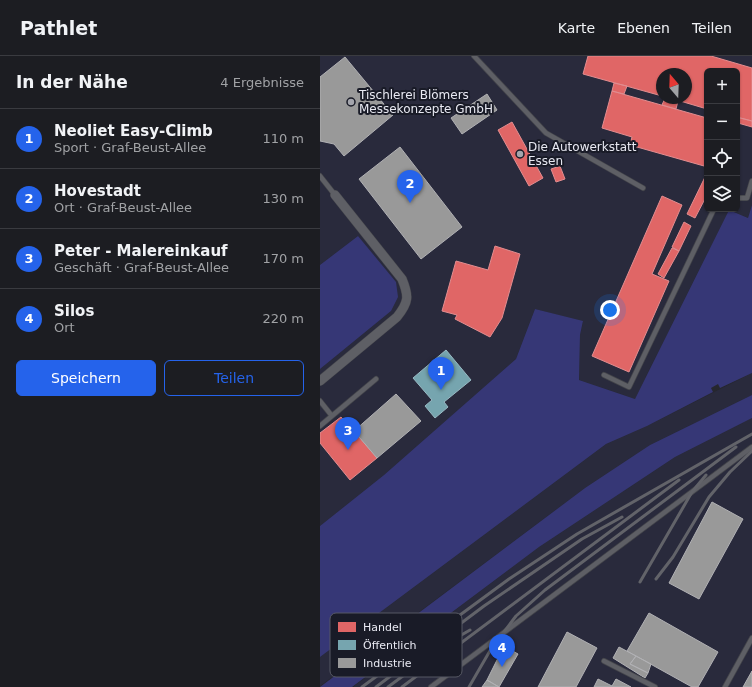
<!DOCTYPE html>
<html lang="de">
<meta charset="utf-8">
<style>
:root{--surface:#1c1d22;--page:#292a2f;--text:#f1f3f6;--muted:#a0a2a5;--line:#3a3b40;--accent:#2563eb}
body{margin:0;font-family:"DejaVu Sans",sans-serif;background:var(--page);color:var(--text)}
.controls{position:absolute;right:12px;top:12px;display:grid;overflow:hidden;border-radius:6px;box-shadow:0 1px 3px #0004}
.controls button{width:36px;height:36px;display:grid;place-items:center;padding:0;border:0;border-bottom:1px solid var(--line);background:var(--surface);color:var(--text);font:20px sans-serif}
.compass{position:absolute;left:336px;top:12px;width:36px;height:36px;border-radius:50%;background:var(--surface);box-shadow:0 1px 3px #0004;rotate:341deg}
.you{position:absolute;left:290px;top:254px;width:14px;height:14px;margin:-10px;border:3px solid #fff;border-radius:50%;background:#1a73e8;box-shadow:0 0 0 6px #1a73e833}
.badge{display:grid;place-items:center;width:26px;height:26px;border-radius:50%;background:var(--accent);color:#fff;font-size:13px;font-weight:700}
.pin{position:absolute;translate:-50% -33px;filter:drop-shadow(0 1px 2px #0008)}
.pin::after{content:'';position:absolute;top:21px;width:14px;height:12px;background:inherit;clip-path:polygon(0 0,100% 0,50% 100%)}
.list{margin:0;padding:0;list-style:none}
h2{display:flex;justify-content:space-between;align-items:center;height:52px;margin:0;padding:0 16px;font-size:17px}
h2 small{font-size:13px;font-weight:400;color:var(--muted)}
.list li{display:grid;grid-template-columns:26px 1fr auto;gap:12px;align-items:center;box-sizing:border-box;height:60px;padding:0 16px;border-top:1px solid var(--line)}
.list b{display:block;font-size:15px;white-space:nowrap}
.list p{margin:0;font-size:13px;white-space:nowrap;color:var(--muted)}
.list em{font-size:13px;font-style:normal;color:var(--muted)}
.actions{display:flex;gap:8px;padding:12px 16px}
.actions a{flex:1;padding:9px 0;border:1px solid var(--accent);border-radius:6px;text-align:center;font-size:14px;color:var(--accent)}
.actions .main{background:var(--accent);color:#fff}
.icon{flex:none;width:22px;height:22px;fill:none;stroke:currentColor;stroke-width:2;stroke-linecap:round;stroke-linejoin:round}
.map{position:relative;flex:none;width:432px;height:631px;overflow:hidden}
header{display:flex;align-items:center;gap:24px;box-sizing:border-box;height:56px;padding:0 20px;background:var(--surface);border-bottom:1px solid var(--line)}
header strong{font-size:19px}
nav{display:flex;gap:22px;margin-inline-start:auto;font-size:14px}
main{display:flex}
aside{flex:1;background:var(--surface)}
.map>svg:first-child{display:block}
.built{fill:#292a3c;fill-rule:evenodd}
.green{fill:#363776}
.shops{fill:#e06666;stroke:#e28d90}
.public{fill:#76a5af;stroke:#98b9c3}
.industry{fill:#999;stroke:#b1b1b4}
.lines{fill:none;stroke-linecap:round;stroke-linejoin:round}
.service-casing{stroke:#43444a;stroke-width:6}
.minor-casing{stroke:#43444a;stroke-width:10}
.service{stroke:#5e5f65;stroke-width:4.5}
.minor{stroke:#5e5f65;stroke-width:9}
.rail{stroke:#626369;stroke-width:3}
.poi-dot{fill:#a4a5ad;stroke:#191b27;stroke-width:1.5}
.labels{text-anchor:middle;stroke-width:4;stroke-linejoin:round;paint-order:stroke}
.poi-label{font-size:12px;fill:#e8e9f2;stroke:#191b27;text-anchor:start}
.key{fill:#191b27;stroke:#575964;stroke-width:1}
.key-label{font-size:11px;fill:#e8e9f2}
</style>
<header>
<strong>Pathlet</strong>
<nav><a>Karte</a><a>Ebenen</a><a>Teilen</a></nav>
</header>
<main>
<aside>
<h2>In der Nähe<small>4 Ergebnisse</small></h2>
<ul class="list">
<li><span class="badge">1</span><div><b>Neoliet Easy-Climb</b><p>Sport · Graf-Beust-Allee</p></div><em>110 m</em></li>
<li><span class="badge">2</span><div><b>Hovestadt</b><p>Ort · Graf-Beust-Allee</p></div><em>130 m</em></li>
<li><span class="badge">3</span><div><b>Peter - Malereinkauf</b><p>Geschäft · Graf-Beust-Allee</p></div><em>170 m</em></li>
<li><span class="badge">4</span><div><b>Silos</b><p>Ort</p></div><em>220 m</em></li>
</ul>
<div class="actions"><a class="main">Speichern</a><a>Teilen</a></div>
</aside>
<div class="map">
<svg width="432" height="631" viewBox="0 0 432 631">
<rect width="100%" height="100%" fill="#26272e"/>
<path class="built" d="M0,0H432V149L428,162L409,154L315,343L259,324L260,279L263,266L215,253L196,303L64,419L0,470V313L71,255L38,180L0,209ZM387,15H417V153H387ZM342,18H366V42H342Z
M432,317V339L330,389L265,432L0,630V601L286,388L327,370Z
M432,362V631H33L219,491L355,401Z"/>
<path class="green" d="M432,149V317L400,332L398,328L391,332L393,336L327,370L286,388L0,601V470L64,419L196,303L215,253L263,265L260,279L259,324L315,343L409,154L428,162Z
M38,180L76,226L78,241L71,255L0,313V209Z
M432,339V362L355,401L219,491L32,631H0L265,432L330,389Z"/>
<path class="shops" d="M268,0H391L432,12V65L417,61V15H387V53L350,42H366V18H342V40L263,18Z
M294,27L307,30L304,38L292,35Z
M292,35L387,62V98L384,110L310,89L312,81L282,72Z
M345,42L358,45L356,53L342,49Z
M420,62L432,65V71L418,67Z
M192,66L223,122L209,130L178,74Z
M240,110L245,123L236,126L231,113Z
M386,119L387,139L375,162L367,158Z
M342,140L362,149L332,218L349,225L309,316L272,300Z
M364,166L371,170L359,195L352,191Z
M175,190L200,198L182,262L170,281L135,263L137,259L122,255L136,205L168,214Z
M352,192L359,195L344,222L338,218Z
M21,361L34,375L57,402L30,424L0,387V377Z"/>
<path class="public" d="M126,294L151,324L124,346L128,351L115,362L105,350L112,344L93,322Z"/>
<path class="industry" d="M25,1L73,59L24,100L14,88L0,85V21Z
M167,38L177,54L142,78L131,62Z
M80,91L142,171L101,203L39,123Z
M76,338L101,365L57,402L34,375Z
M392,446L423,463L379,543L349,527Z
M329,557L398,596L378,631H372L307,595Z
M247,576L277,592L256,631H218Z
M184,590L198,598L179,631L167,624Z
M299,591L316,600L310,608L328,617L325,622L293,602Z
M316,600L331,608L328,617L310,608Z
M432,615V631H423Z
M278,623L292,630L296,623L311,631H274Z
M167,624L179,631H162Z"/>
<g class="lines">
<defs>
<path id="service" d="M154,0L226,77L323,132
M0,120L15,139
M417,142H427L432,125
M284,319L309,331L394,153
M0,345L12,360
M0,370L56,323
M284,605L335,631
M111,631L432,391
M405,631L432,582"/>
<path id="minor" d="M0,325L77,261C89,246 89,240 82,223L15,139"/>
</defs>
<use href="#service" class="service-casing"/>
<use href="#minor" class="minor-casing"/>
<use href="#service" class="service"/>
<use href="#minor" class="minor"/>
<path class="rail" d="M336,523L353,501L389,441L410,416L432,395
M320,526L372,436L386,419
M107,599L150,574
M42,631L189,523L257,478L432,378
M56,631L164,550L262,483L302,461
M68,631L114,597
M82,631L359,424
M149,631L171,593L196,560L225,534L416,391"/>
</g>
<g class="poi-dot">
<circle cx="31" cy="46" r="4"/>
<circle cx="200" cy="98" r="4"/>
</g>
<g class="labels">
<g class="poi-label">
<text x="39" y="43">Tischlerei Blömers<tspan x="39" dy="14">Messekonzepte GmbH</tspan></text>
<text x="208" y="95">Die Autowerkstatt<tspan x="208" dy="14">Essen</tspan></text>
</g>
</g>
<rect x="10" y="557" width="132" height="64" rx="6" class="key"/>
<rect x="18" y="566" width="18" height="10" fill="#e06666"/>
<rect x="18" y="584" width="18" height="10" fill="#76a5af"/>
<rect x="18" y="602" width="18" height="10" fill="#999"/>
<g class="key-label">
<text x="43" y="575">Handel</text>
<text x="43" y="593">Öffentlich</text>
<text x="43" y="611">Industrie</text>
</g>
</svg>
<div class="controls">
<button>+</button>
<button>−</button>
<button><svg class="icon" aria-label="locate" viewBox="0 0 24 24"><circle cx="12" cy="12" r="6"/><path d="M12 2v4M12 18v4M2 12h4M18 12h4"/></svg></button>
<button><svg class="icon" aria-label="layers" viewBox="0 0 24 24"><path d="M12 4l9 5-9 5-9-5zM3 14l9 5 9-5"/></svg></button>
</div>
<svg class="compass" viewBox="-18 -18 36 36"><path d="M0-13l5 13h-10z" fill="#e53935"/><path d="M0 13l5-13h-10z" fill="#a0a2a5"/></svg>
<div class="you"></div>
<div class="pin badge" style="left:121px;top:334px">1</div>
<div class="pin badge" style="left:90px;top:147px">2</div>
<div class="pin badge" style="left:28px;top:394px">3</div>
<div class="pin badge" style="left:182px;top:611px">4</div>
</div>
</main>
